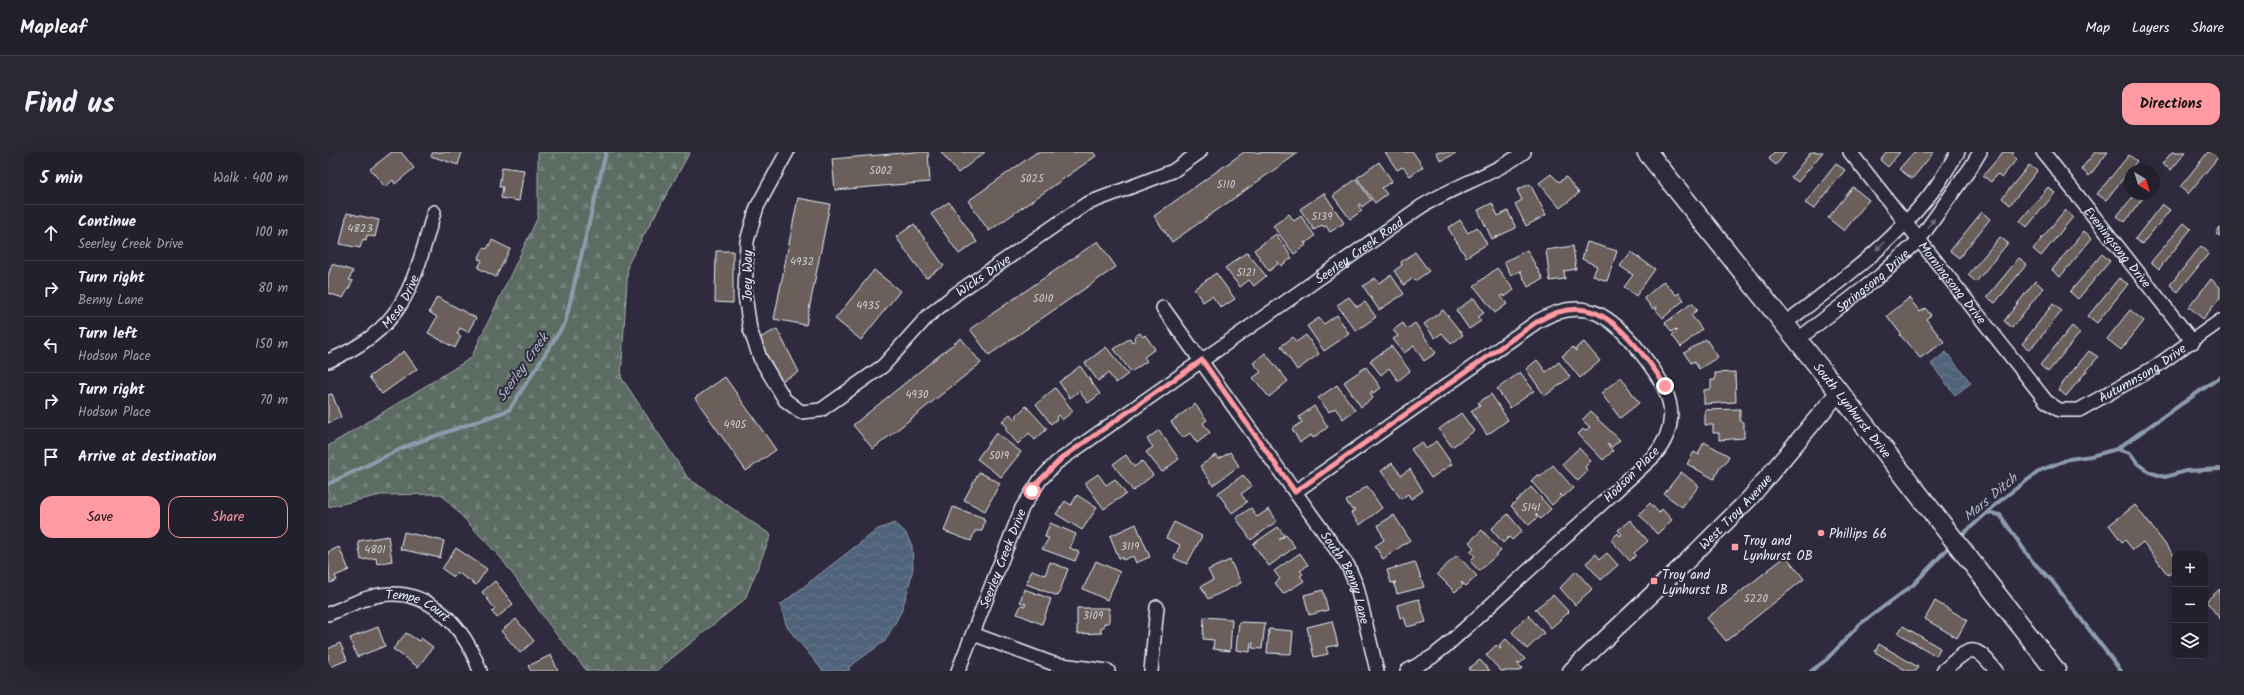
<!DOCTYPE html>
<meta charset="utf-8">
<style>
:root{--surface:#23202e;--page:#2b2836;--text:#f1f3f6;--muted:#a3a3aa;--line:#403e4a;--accent:#ff9aa2}
body{margin:0;font-family:Kalam,sans-serif;background:var(--page);color:var(--text)}
.controls{position:absolute;right:12px;bottom:12px;display:grid;overflow:hidden;border-radius:8px;box-shadow:0 4px 16px #0002}
.controls button{width:36px;height:36px;display:grid;place-items:center;padding:0;border:0;border-bottom:1px solid var(--line);background:var(--surface);color:var(--text);font:20px sans-serif}
.compass{position:absolute;left:1796px;top:12px;width:36px;height:36px;border-radius:50%;background:var(--surface);box-shadow:0 4px 16px #0002;rotate:142deg}
.stop{position:absolute;width:12px;height:12px;margin:-9px;border:3px solid #ff9aa2;border-radius:50%;background:#fff}
.stop.end{background:#ff9aa2;border-color:#fff;box-shadow:0 1px 4px #0008}
.list{margin:0;padding:0;list-style:none}
h2{display:flex;justify-content:space-between;align-items:center;height:52px;margin:0;padding:0 16px;font-size:17px}
h2 small{font-size:13px;font-weight:400;color:var(--muted)}
.list li{display:grid;grid-template-columns:26px 1fr auto;gap:12px;align-items:center;box-sizing:border-box;height:56px;padding:0 16px;border-top:1px solid var(--line)}
.list b{display:block;font-size:15px;white-space:nowrap}
.list p{margin:0;font-size:13px;white-space:nowrap;color:var(--muted)}
.list em{font-size:13px;font-style:normal;color:var(--muted)}
.actions{display:flex;gap:8px;padding:12px 16px}
.actions a{flex:1;padding:9px 0;border:1px solid var(--accent);border-radius:12px;text-align:center;font-size:14px;color:var(--accent)}
.actions .main{background:var(--accent);color:#111}
.icon{flex:none;width:22px;height:22px;fill:none;stroke:currentColor;stroke-width:2;stroke-linecap:round;stroke-linejoin:round}
.map{position:relative;flex:none;width:1892px;height:519px;overflow:hidden;border-radius:12px}
header{display:flex;align-items:center;gap:24px;box-sizing:border-box;height:56px;padding:0 20px;background:var(--surface);border-bottom:1px solid var(--line)}
header strong{font-size:19px}
nav{display:flex;gap:22px;margin-inline-start:auto;font-size:14px}
.intro{display:flex;align-items:center;justify-content:space-between;box-sizing:border-box;height:96px;padding:0 24px}
h1{margin:0;font-size:28px}
.button{padding:10px 18px;border-radius:12px;background:var(--accent);color:#111;font-size:14px;font-weight:700}
main{display:flex;gap:24px;padding:0 24px}
aside{flex:1;background:var(--surface);border-radius:12px;box-shadow:0 4px 16px #0002}
.map>svg:first-child{display:block}
.forest{fill:url(#forest-firs);stroke:#a2aeae}
.water{fill:url(#water-waves);stroke:#8c9cac}
.lines{fill:none;stroke-linecap:round;stroke-linejoin:round}
.stream{stroke:#8c9cac;stroke-width:4}
.building{fill:#6b5e5a;stroke:#e8f1f8}
.minor-casing{stroke:#e8f1f8;stroke-width:16}
.tertiary-casing{stroke:#e8f1f8;stroke-width:19}
.secondary-casing{stroke:#e8f1f8;stroke-width:22}
.minor{stroke:#2f2a3d;stroke-width:13}
.tertiary{stroke:#2f2a3d;stroke-width:16}
.secondary{stroke:#2f2a3d;stroke-width:19}
.oneway{fill:#70707e}
.route{stroke:#ff9aa2;stroke-width:5}
.poi-dot{fill:#ff9aa2;stroke:#2f2a3d;stroke-width:1.5}
.labels{text-anchor:middle;stroke-width:4;stroke-linejoin:round;paint-order:stroke}
.number-label{font-size:11px;fill:#c9ccd0}
.street-label{font-size:13px;fill:#e8f1f8;stroke:#2f2a3d}
.poi-label{font-size:13px;fill:#e8f1f8;stroke:#2f2a3d;text-anchor:start}
.water-label{font-size:14px;font-style:italic;fill:#abb8c6;stroke:#2f2a3d}
</style>
<header>
<strong>Mapleaf</strong>
<nav><a>Map</a><a>Layers</a><a>Share</a></nav>
</header>
<div class="intro"><h1>Find us</h1><a class="button">Directions</a></div>
<main>
<aside>
<h2>5 min<small>Walk · 400 m</small></h2>
<ul class="list">
<li><svg class="icon" aria-label="ahead" viewBox="0 0 24 24"><path d="M12 20V5M6 11l6-6 6 6"/></svg><div><b>Continue</b><p>Seerley Creek Drive</p></div><em>100 m</em></li>
<li><svg class="icon" aria-label="right" viewBox="0 0 24 24"><path d="M7 20v-9h11M14 6l5 5-5 5"/></svg><div><b>Turn right</b><p>Benny Lane</p></div><em>80 m</em></li>
<li><svg class="icon" aria-label="left" viewBox="0 0 24 24"><path d="M17 20v-9H6M10 6l-5 5 5 5"/></svg><div><b>Turn left</b><p>Hodson Place</p></div><em>150 m</em></li>
<li><svg class="icon" aria-label="right" viewBox="0 0 24 24"><path d="M7 20v-9h11M14 6l5 5-5 5"/></svg><div><b>Turn right</b><p>Hodson Place</p></div><em>70 m</em></li>
<li><svg class="icon" aria-label="arrive" viewBox="0 0 24 24"><path d="M6 21V4h12l-3 4 3 4H6"/></svg><div><b>Arrive at destination</b></div></li>
</ul>
<div class="actions"><a class="main">Save</a><a>Share</a></div>
</aside>
<div class="map">
<svg width="1892" height="519" viewBox="0 0 1892 519">
<defs>
<pattern id="forest-firs" width="22" height="20" patternUnits="userSpaceOnUse"><rect width="22" height="20" fill="#5c6c63"/><path d="M5 1l3.5 6h-7zM16 11l3.5 6h-7z" fill="#73817a"/></pattern>
<pattern id="water-waves" width="16" height="10" patternUnits="userSpaceOnUse"><rect width="16" height="10" fill="#4f637a"/><path d="M0 5q4-4 8 0t8 0" fill="none" stroke="#687a8e"/></pattern>
</defs>
<rect width="100%" height="100%" fill="#2f2a3d"/>
<filter id="ink" filterUnits="userSpaceOnUse"><feTurbulence type="fractalNoise" baseFrequency=".025" numOctaves="2"/><feDisplacementMap in="SourceGraphic" scale="8" xChannelSelector="R" yChannelSelector="G"/><feConvolveMatrix kernelMatrix="1 2 1 2 8 2 1 2 1" color-interpolation-filters="sRGB"/></filter>
<g filter="url(#ink)">
<path class="forest" d="M210,0H362L300,112L293,225L360,326L443,383L417,447L328,519H259L228,482L173,406L113,342L53,343L0,355V294L143,206L210,65Z"/>
<path class="water" d="M1618,200L1643,231L1627,243L1603,212Z
M567,371L577,380L584,394L585,416L580,438L573,460L557,489L521,515V519H495L459,475L452,453L550,377Z"/>
<g class="lines">
<path class="stream" d="M1789,297L1892,225
M0,332L79,294L181,258L237,171L278,0
M1661,361L1672,363L1704,409L1724,429L1793,519
M1631,386L1674,347L1713,318L1741,307L1763,304L1789,297L1802,301L1810,312L1821,320L1837,325L1858,319L1892,317
M1483,519L1498,508L1532,472L1585,433L1623,393"/>
</g>
<path class="building" d="M64,0H73L86,16L67,32L65,28L57,35L42,17Z
M105,0H134L130,13L103,4Z
M586,0H600L602,30L507,38L504,7Z
M613,0H657L630,21Z
M709,0H765L768,4L661,79L640,49Z
M916,0L970,1L844,90L826,64Z
M1057,0H1085L1095,15L1082,24L1075,15L1069,18Z
M1108,0H1127L1128,1L1113,9Z
M1446,0H1458L1448,13L1441,7Z
M1483,0H1495L1470,30L1463,25Z
M1558,0H1572L1560,15L1552,8Z
M1586,0H1606L1584,27L1571,17Z
M1675,0H1686L1684,3L1689,7L1673,26L1669,22L1663,30L1655,24Z
M1767,0H1780L1761,24L1753,17Z
M1844,0H1858L1843,18L1834,12Z
M1880,0H1888L1892,3L1860,42L1852,35Z
M1801,3L1809,9L1778,48L1769,42Z
M1051,10L1064,29L1054,36L1059,42L1047,51L1029,26Z
M1508,12L1517,18L1486,57L1477,51Z
M1701,13L1709,19L1682,53L1674,46Z
M174,15L196,18L191,49L173,46L175,35H171Z
M1223,22L1231,30L1238,25L1251,41L1232,56L1211,31Z
M1028,27L1043,48L1034,55L1032,52L1030,53L1034,59L1022,67L1005,44Z
M1202,32L1218,63L1198,74L1187,52L1194,48L1189,38Z
M1525,35L1541,48L1516,79L1500,66Z
M1720,35L1727,41L1699,75L1692,69Z
M996,41L1016,71L1002,80L998,74L996,75L994,73L986,78L972,57Z
M1807,42H1818L1797,70L1789,64Z
M470,46L502,52L478,173L446,167Z
M621,50L649,90L631,102L603,62Z
M1164,51L1170,64L1180,59L1188,76L1164,87L1150,58Z
M1834,52L1842,58L1814,92L1807,87Z
M1737,58L1745,65L1713,104L1705,97Z
M1654,60L1662,67L1631,106L1622,99Z
M19,61L51,68L47,85L39,83L38,88L35,87L32,96L12,92Z
M961,62L966,69L973,64L987,84L978,91L976,90L978,93L966,102L945,74Z
M1132,68L1140,81L1149,75L1159,92L1138,105L1120,76Z
M1856,71L1863,77L1831,117L1823,110Z
M586,72L616,114L598,126L568,85Z
M1892,76V84L1888,81Z
M1756,79L1764,86L1732,125L1724,118Z
M948,82L964,106L953,114L949,109L950,112L941,119L926,98Z
M1672,85L1680,91L1648,130L1640,123Z
M164,88L182,97L168,125L150,116L154,108L150,107L156,96L159,97Z
M770,89L788,115L661,203L642,177Z
M1259,90L1289,99L1279,129L1265,124L1269,114L1254,107Z
M1245,94L1248,117L1236,119L1237,127L1222,129L1218,98Z
M1873,94L1881,101L1850,140L1842,133Z
M1199,98L1215,127L1200,135L1192,119L1183,123L1176,110Z
M388,99H405V151L387,150Z
M919,100L938,124L926,134L921,128L912,135L897,116Z
M1087,100L1101,119L1087,129L1085,126L1076,133L1066,119L1074,113L1073,110Z
M1303,100L1327,117L1308,144L1296,135L1305,123L1292,114Z
M1774,102L1782,109L1750,147L1742,140Z
M1691,106L1699,112L1667,151L1659,145Z
M4,112L25,119L21,128L25,129L15,146L0,141V124Z
M1169,116L1186,138L1177,145L1175,143L1173,144L1179,152L1167,161L1146,134Z
M546,118L572,139L533,188L507,167Z
M888,121L907,147L893,156L884,144L875,150L866,137Z
M1063,123L1076,142L1051,158L1035,134L1047,126L1051,131Z
M1791,126L1800,132L1769,171L1760,164Z
M1883,127L1892,135V146L1875,167L1861,155Z
M1336,129L1348,143L1351,141L1356,148L1335,166L1328,158L1329,154L1325,157L1316,146Z
M1707,129L1715,136L1684,176L1676,169Z
M109,145L148,166L140,180L132,176L129,182L133,184L127,196L100,181L109,165L101,160Z
M1021,145L1029,155L1037,150L1048,165L1028,179L1009,153Z
M1146,146L1156,161L1150,165L1153,169L1141,177L1128,158Z
M1581,146L1592,160L1597,156L1603,163L1598,167L1616,190L1592,206L1572,183L1573,182L1559,164Z
M1364,151L1369,158L1363,163L1374,177L1353,195L1344,183L1349,179L1347,177L1344,180L1337,171Z
M1725,152L1734,159L1702,198L1694,192Z
M1115,158L1135,183L1123,192L1114,181L1107,186L1096,172Z
M1802,158L1816,169L1793,198L1779,187Z
M1009,163L1021,182L996,199L979,174L991,166L996,172Z
M1075,171L1079,177L1087,171L1108,201L1096,209L1086,194L1076,201L1065,187L1070,184L1065,178Z
M1744,174L1752,181L1720,220L1712,213Z
M449,177L471,220L453,229L430,187Z
M812,181L815,185L817,183L827,197L816,205L819,209L803,220L786,197L802,186L804,190L807,188L806,185Z
M978,183L991,202L969,218L953,194L965,185L968,190Z
M633,186L653,211L545,297L525,273Z
M1378,187L1390,205L1371,217L1366,209L1363,211L1356,201Z
M1256,190L1272,209L1252,226L1234,204L1245,195L1248,199V196Z
M1063,194L1082,219L1070,229L1061,216L1053,223L1042,209Z
M778,195L800,222L788,231L780,221L770,229L757,211Z
M76,199L89,217L54,242L41,225Z
M1761,199L1770,205L1738,244L1730,237Z
M937,201L960,229L941,245L925,226L933,220L925,211Z
M1209,208L1218,220L1231,210L1242,225L1217,244L1198,217Z
M752,214L772,242L760,251L751,239L742,246L731,230Z
M1038,215L1053,236L1045,241L1044,239L1042,241L1045,246L1033,255L1016,230Z
M1192,220L1206,239L1182,256L1169,237Z
M1407,220L1408,250L1376,252V238L1383,237V228H1387V221Z
M397,225L448,298L418,319L367,246Z
M1293,225L1311,251L1292,266L1273,241Z
M1009,233L1027,258L1015,267L1007,256L1001,260L990,246Z
M727,236L745,259L734,268L730,263L728,265L729,267L723,272L708,252Z
M4,242L13,265L0,271V243Z
M1163,242L1180,268L1159,283L1143,259L1152,253L1150,251Z
M867,252L879,268L875,271L882,281L869,291L862,281L855,286L843,270Z
M698,254L719,277L707,288L701,281L690,292L677,277L679,275L674,269L682,262L687,268L690,266L688,264Z
M986,254L1000,275L985,286L983,283L972,290L964,277L974,270L971,265Z
M1412,257V269L1416,270V286L1391,288V281H1385V273H1377V258Z
M1262,260L1292,288L1284,295L1279,292L1285,299L1275,308L1250,282L1255,277L1257,279L1262,275L1254,268Z
M1133,261L1146,279L1124,295L1111,277Z
M831,278L851,307L834,320L818,300L825,295L819,287Z
M668,281L693,300L673,325L649,307Z
M1108,289L1124,312L1103,326L1083,297L1094,290L1098,297Z
M1376,290L1401,304L1396,313L1394,312L1386,327L1359,312L1366,300L1371,303V300Z
M1251,296L1263,309L1257,315L1260,319L1250,329L1234,312Z
M902,300L911,314L885,333L872,314L888,303L891,307Z
M798,303L806,315L814,309L825,323L805,339L785,312Z
M1064,311L1073,323L1082,317L1095,339L1083,347L1080,342L1073,347L1053,319Z
M1225,313L1245,336L1235,345L1232,342L1231,343L1233,345L1224,353L1203,329L1210,322L1212,325Z
M651,320L672,331L657,359L636,348Z
M1353,320L1371,334L1354,355L1336,342Z
M770,322L778,333L787,327L798,342L776,357L757,331Z
M915,323L924,334L913,342L919,350L904,361L890,341Z
M1039,334L1054,356L1032,373L1023,361L1028,357L1024,358L1018,349Z
M1203,335L1223,357L1212,367L1208,362L1209,366L1201,373L1183,354Z
M749,343L769,356L754,378L728,362L737,349L743,353Z
M1322,351L1331,361L1334,357L1344,368L1329,382L1311,362Z
M1807,353L1847,405V418L1840,423L1815,390L1805,398L1797,388L1794,390L1781,373Z
M625,355L656,366L655,368L657,369L654,379H647L643,389L616,379Z
M923,356L929,365L941,357L949,369L923,388L908,366Z
M1180,362L1194,379L1184,388L1181,385L1175,391L1163,377Z
M1066,363L1082,388L1055,407L1047,394L1056,388L1050,373Z
M1302,368L1320,389L1306,401L1308,403L1302,409L1283,388L1290,381L1292,384L1294,382L1290,378Z
M846,370L874,384L859,412L846,406L852,393L838,386Z
M722,371L748,382L742,396L751,400L747,409L714,397L721,386L717,385Z
M808,372L822,405L808,411L805,404L795,408L794,405L791,406L782,384Z
M950,375L956,383L951,388L958,383L967,395L941,414L925,392Z
M1154,378L1173,399L1151,419L1142,409L1147,404L1142,399L1146,396L1141,390Z
M76,380L116,389L112,406L72,397Z
M60,384L64,409L49,412L48,406L33,408L30,389Z
M11,395L21,418L7,424L9,428L2,431L0,400Z
M128,396L159,417L148,433L129,420L126,425L114,417Z
M972,401L980,413L972,419L975,422L972,424L976,429L955,442L947,431L952,427L946,419Z
M1279,401L1290,413L1273,428L1258,411L1268,402L1272,407Z
M1129,403L1149,424L1138,434L1133,430L1135,433L1127,440L1109,422Z
M1458,404L1476,427L1398,489L1379,466Z
M902,408L913,431L880,447L873,434L885,428L880,418Z
M768,409L792,420L779,448L755,437Z
M722,410L740,417L730,444L698,432L704,418L717,423Z
M1087,410L1096,435L1069,442L1066,432L1068,430L1063,431L1059,418Z
M1248,419L1264,437L1247,453L1232,436Z
M167,429L185,452L169,466L164,460L167,457L154,440Z
M696,437L723,447L714,472L689,462L693,453L697,454L698,452L692,450Z
M1892,437V467L1878,449Z
M995,438L1000,458L981,463L976,443Z
M1225,443L1241,460L1223,476L1207,457Z
M1091,447L1098,470L1079,475L1076,465L1072,466L1069,453Z
M1607,449L1639,468L1629,486L1597,467Z
M749,456H781V471H776V475H773V481L749,482Z
M1200,463L1216,481L1199,497L1184,480Z
M876,465L904,467L902,499L885,497L886,488L875,487Z
M188,467L206,489L192,501L173,479Z
M1004,469L1010,493L998,495L1000,502L986,505L979,475Z
M911,470L937,471L934,497L924,496L925,491L923,490L922,500L908,498Z
M1575,474L1612,496L1608,504L1570,481Z
M50,475L57,494L29,505L22,486Z
M941,477L965,479L963,502L939,501Z
M78,481L91,489L93,486L105,495L90,515L65,497Z
M1178,487L1197,507L1191,512L1189,511L1194,516L1191,519H1173L1158,503L1168,493L1172,497L1173,496L1171,493Z
M12,491L19,508L0,516V497Z
M1551,492L1590,515L1588,519H1579L1547,500Z
M223,503L230,519H203L200,514Z
M1152,508L1162,519H1142L1140,517Z"/>
<g class="lines">
<defs>
<g id="minor">
<path id="s1" d="M459,0L429,55L419,89L417,143L422,177L432,206L457,248L473,260L493,258L555,214L600,164L629,141L758,52L845,19L872,0"/>
<path id="s2" d="M1522,0L1718,249L1731,258H1751L1827,215L1892,169"/>
<path id="s3" d="M1715,0L1865,190"/>
<path id="s4" d="M835,156L1020,414L1029,435L1049,519"/>
<path d="M1456,172C1510,131 1569,89 1609,33C1616,23 1623,11 1630,0"/>
<path id="s5" d="M1469,188L1553,123L1591,88L1643,15L1652,0"/>
<path id="s6" d="M0,209C77,177 85,133 106,60"/>
<path d="M967,340L1210,169C1257,142 1284,164 1313,201C1339,234 1358,265 1326,304L1119,493L1104,505L1079,519"/>
<path id="s7" d="M0,462C16,456 34,446 52,443C102,435 137,476 152,519"/>
<path d="M645,482L726,512L780,519"/>
<path id="s8" d="M630,519L694,356L712,328L728,311L1091,56C1123,35 1167,22 1196,0"/>
<path d="M823,519L829,455"/>
<path d="M1615,519C1642,496 1644,488 1668,519"/>
</g>
<g id="tertiary">
<path id="s9" d="M1243,519L1355,413L1422,346L1511,240"/>
</g>
<g id="secondary">
<path id="s10" d="M1319,0L1511,240L1728,519"/>
</g>
</defs>
<use href="#minor" class="minor-casing"/>
<use href="#tertiary" class="tertiary-casing"/>
<use href="#secondary" class="secondary-casing"/>
<use href="#minor" class="minor"/>
<use href="#tertiary" class="tertiary"/>
<use href="#secondary" class="secondary"/>
</g>
<defs><path id="oneway-solid" d="M-6-.8H1V-3.2L6.5 0L1 3.2V.8H-6Z"/></defs>
<g class="oneway">
<use href="#oneway-solid" transform="translate(1603 71) rotate(-54)"/>
<use href="#oneway-solid" transform="translate(1552 94) rotate(137)"/>
</g>
</g>
<g class="lines" filter="url(#ink)">
<path class="route" d="M704,339L712,328L734,306L874,208L967,340L1210,169C1256,143 1283,163 1312,199C1321,210 1330,221 1337,234"/>
</g>
<g class="poi-dot">
<circle cx="1493" cy="381" r="4"/>
<rect x="1403" y="391" width="8" height="8" rx="2"/>
<rect x="1322" y="425" width="8" height="8" rx="2"/>
</g>
<g class="labels">
<g class="number-label">
<text x="553" y="22">5002</text>
<text x="704" y="30">5025</text>
<text x="898" y="36">5110</text>
<text x="994" y="68">5139</text>
<text x="32" y="80">4823</text>
<text x="474" y="113">4932</text>
<text x="918" y="124">5121</text>
<text x="715" y="150">5010</text>
<text x="540" y="157">4935</text>
<text x="589" y="246">4930</text>
<text x="407" y="276">4905</text>
<text x="671" y="307">5019</text>
<text x="1203" y="359">5141</text>
<text x="802" y="398">3119</text>
<text x="47" y="401">4801</text>
<text x="1428" y="450">5220</text>
<text x="765" y="467">3109</text>
</g>
<g class="street-label">
<text dy="5" stroke="none"><textPath href="#s3" startOffset="121">Eveningsong Drive</textPath></text>
<text dy="5" stroke="none"><textPath href="#s8" startOffset="602">Seerley Creek Road</textPath></text>
<text dy="5" stroke="none"><textPath href="#s1" startOffset="518">Wicks Drive</textPath></text>
<text transform="translate(419 124) rotate(-90)" y="5">Joey Way</text>
<text dy="5" stroke="none"><textPath href="#s5" startOffset="96">Springsong Drive</textPath></text>
<text dy="5" stroke="none"><textPath href="#s2" startOffset="166">Morningsong Drive</textPath></text>
<text dy="5" stroke="none"><textPath href="#s6" startOffset="96">Mesa Drive</textPath></text>
<text dy="5" stroke="none"><textPath href="#s2" startOffset="426">Autumnsong Drive</textPath></text>
<text dy="5" stroke="none"><textPath href="#s10" startOffset="330">South Lynhurst Drive</textPath></text>
<text transform="translate(1303 322) rotate(-45)" y="5">Hodson Place</text>
<text dy="5" stroke="none"><textPath href="#s9" startOffset="229">West Troy Avenue</textPath></text>
<text dy="5" stroke="none"><textPath href="#s8" startOffset="121">Seerley Creek Drive</textPath></text>
<text dy="5" stroke="none"><textPath href="#s4" startOffset="327">South Benny Lane</textPath></text>
<text dy="5" stroke="none"><textPath href="#s7" startOffset="96">Tempe Court</textPath></text>
</g>
<g class="poi-label">
<text x="1501" y="386">Phillips 66</text>
<text x="1415" y="393">Troy and<tspan x="1415" dy="15">Lynhurst OB</tspan></text>
<text x="1334" y="427">Troy and<tspan x="1334" dy="15">Lynhurst IB</tspan></text>
</g>
<g class="water-label">
<text transform="translate(194 215) rotate(-55)" y="5">Seerley Creek</text>
<text transform="translate(1662 345) rotate(-40)" y="5">Mars Ditch</text>
</g>
</g>
</svg>
<div class="controls">
<button>+</button>
<button>−</button>
<button><svg class="icon" aria-label="layers" viewBox="0 0 24 24"><path d="M12 4l9 5-9 5-9-5zM3 14l9 5 9-5"/></svg></button>
</div>
<svg class="compass" viewBox="-18 -18 36 36"><path d="M0-13l5 13h-10z" fill="#e53935"/><path d="M0 13l5-13h-10z" fill="#a3a3aa"/></svg>
<div class="stop" style="left:704px;top:339px"></div>
<div class="stop end" style="left:1337px;top:234px"></div>
</div>
</main>
